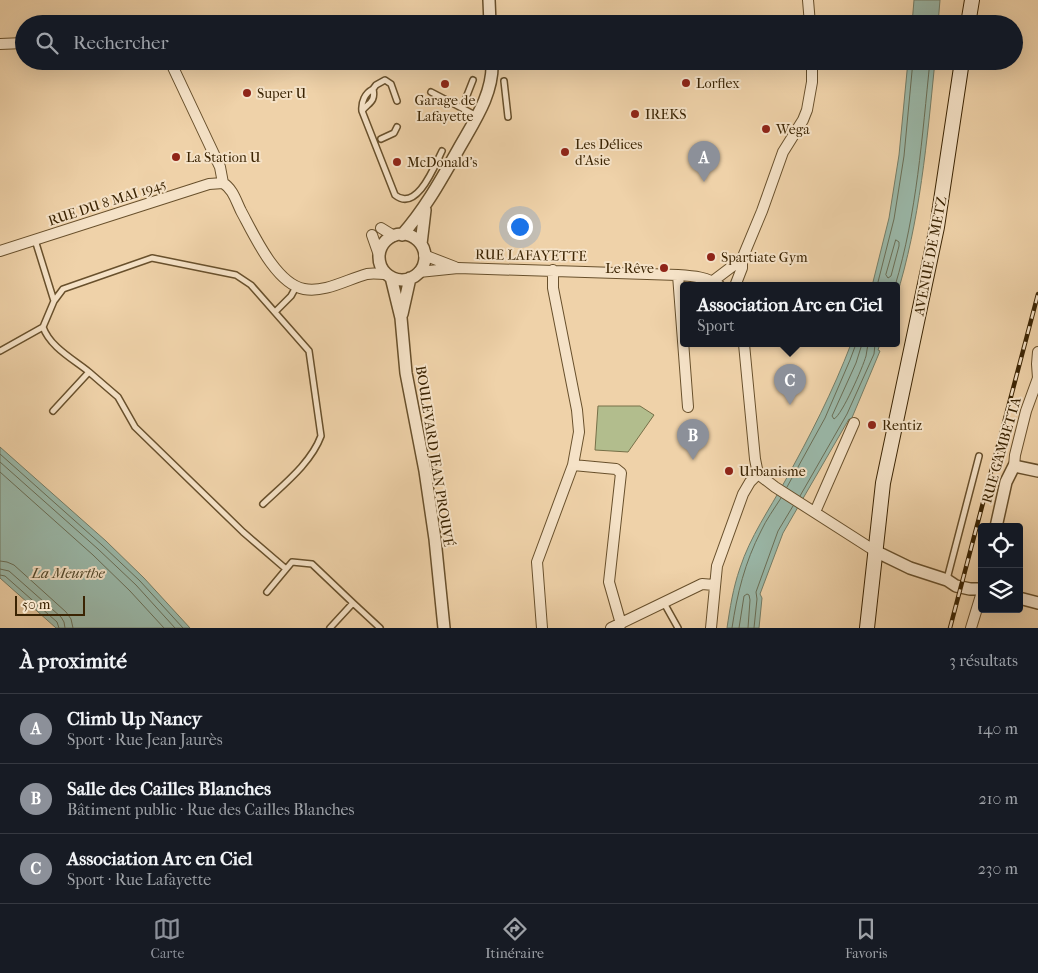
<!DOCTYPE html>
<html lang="fr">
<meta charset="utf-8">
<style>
:root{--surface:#171b24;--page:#20242c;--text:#f1f3f6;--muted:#9ea1a6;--line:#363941;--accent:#8c9099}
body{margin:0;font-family:"IM FELL French Canon",serif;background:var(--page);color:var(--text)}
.controls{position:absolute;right:15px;bottom:15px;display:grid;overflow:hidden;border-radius:5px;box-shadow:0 5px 20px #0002}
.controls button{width:45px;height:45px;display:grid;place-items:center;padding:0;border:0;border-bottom:1px solid var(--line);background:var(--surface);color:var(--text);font:25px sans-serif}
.scale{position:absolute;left:15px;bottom:12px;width:70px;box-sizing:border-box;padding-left:5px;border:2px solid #3b2403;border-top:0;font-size:14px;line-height:18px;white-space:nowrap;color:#3b2403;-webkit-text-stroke:4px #f5e2c7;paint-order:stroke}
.you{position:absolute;left:519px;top:226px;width:18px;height:18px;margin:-12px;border:4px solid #fff;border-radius:50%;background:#1a73e8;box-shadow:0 0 0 8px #1a73e833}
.badge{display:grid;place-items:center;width:32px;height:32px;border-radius:50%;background:var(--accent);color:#fff;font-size:16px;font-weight:700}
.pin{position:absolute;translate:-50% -41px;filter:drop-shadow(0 1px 2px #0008)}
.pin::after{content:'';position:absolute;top:26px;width:18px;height:15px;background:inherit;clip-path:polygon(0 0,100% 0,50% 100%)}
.popup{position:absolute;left:680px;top:282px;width:220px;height:65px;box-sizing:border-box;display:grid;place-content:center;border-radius:5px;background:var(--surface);filter:drop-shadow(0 1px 4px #0005);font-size:16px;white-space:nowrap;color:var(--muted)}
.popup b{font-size:19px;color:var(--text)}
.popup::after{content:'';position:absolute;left:50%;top:100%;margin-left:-10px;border:10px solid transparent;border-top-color:var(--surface)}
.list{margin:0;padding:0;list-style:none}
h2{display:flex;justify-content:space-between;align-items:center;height:65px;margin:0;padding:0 20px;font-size:21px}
h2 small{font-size:16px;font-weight:400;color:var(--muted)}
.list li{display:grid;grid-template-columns:32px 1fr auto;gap:15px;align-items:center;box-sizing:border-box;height:70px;padding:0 20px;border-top:1px solid var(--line)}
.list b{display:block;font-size:19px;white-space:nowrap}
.list p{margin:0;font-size:16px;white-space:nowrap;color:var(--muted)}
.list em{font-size:16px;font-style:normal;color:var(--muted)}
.icon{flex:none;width:28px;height:28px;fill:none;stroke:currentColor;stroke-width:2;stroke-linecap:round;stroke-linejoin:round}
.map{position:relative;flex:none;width:1038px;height:628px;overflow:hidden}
.search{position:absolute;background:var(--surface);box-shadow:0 5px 20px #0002;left:15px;right:15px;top:15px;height:55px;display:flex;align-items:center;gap:12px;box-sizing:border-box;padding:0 18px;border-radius:28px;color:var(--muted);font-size:19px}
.sheet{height:275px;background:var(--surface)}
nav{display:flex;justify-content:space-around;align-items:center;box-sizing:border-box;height:70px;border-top:1px solid var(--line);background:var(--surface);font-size:14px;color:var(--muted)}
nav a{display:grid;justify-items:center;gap:2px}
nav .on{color:var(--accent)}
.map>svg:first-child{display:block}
.green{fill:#b2bd8d;stroke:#767048}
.water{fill:#9ab8a9;stroke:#747d67}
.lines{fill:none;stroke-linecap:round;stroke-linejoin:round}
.shore{stroke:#6a6e56;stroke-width:1}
.service-casing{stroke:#68502c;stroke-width:8}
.minor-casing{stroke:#68502c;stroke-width:12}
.tertiary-casing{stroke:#68502c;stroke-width:14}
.secondary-casing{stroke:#3b2403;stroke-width:16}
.service{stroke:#f5e2c7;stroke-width:5}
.minor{stroke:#f5e2c7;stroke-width:10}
.tertiary{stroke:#f5e2c7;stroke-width:11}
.secondary{stroke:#f5e2c7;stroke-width:14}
.rail-casing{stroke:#3b2403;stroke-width:4.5}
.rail{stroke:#f5e2c7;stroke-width:2.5;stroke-dasharray:8;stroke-linecap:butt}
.poi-dot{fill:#8f2418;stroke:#f5e2c7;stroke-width:2}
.labels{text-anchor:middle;stroke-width:4;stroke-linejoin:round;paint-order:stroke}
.poi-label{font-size:14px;fill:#3b2403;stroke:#f5e2c7;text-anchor:start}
.street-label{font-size:14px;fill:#3b2403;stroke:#f5e2c7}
.water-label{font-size:15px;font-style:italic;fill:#53492c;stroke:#f5e2c7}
</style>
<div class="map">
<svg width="1038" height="628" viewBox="0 0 1038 628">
<rect width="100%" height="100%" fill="#efd2a9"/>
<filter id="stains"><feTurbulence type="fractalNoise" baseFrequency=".004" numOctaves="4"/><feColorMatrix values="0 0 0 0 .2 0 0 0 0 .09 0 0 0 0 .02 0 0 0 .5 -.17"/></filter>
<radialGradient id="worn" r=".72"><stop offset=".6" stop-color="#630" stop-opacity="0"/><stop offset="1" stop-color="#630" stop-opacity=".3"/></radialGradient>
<path class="green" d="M598,406H640L654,415L628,452L595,450Z"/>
<path class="water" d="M914,0H940L938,24H912Z
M908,61H935C927,141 920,221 896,298V286H872L889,218L899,155Z
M851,344H880L878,350L880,351L851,420L849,419L783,533L760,594L762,598L759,628H727C730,608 733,588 740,568C750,537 769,510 785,481C810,436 833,391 851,344Z
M0,447L106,541L144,578L190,628H56L0,578Z"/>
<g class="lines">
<path class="shore" d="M896,240L899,242V246L891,276L888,278L886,275Z
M877,286L894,219L904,156L913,61
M895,286C917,213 922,137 930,61
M862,344L856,363L832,416L834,419C842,415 863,367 866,356C867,352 867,348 868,344
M0,454L102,545L140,581L183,628
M0,462L98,549L136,585L175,628
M0,472L93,555L130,591L164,628
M787,487L825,418L850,360L856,344
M800,496L847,414L874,354L875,344
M0,561L7,562L14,565L66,612L71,619L73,628
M0,569L9,571L61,617L64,622L65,628
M0,575L5,576L57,622L59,628
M732,628C737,594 745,562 761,531C766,520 774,509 781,498
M739,628L744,596L747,594L749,595L750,600L748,628
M754,628L757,599L756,592L778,531L793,506"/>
<defs>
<path id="service" d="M504,81L508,117
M431,92L477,116
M397,101L391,84L385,80L376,85L373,89C376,102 368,103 362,111L395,195C417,213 435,165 442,151
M462,108L473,80
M362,111C361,102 365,93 373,89
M381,139L394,133L397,127
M35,240L54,301L63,289L152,258L236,275L251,285L309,351L321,436C311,463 284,484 263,504
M275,312L291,296L296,287
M0,351L43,327
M89,372L118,397L135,427L243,532L286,569
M53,411L89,372C73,359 50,347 43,327L54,301
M947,579L979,456
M267,592L292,562L312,564L353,603
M664,603L678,628
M330,628L353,603L380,628"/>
<path id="minor" d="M808,0L810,24
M0,44L24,43
M170,61L220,167L223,183
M223,183C233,189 236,201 241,211C254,235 276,284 304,289C325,293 348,279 367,274C373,273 380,274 386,274
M381,228L394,236
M372,235L379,255
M0,251L209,184L223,183
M424,255L455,267
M419,272L458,268L678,275C694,276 707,277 720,286
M678,275L688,407
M713,281L742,259
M735,286L742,268V259L762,211L783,152L803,120L807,110L812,82V61
M744,344L755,459L758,474L775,487L875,551
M573,465L616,469L621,473L609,582L621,624
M1014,466L1015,455L1026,411L1038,378L1037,364L1038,352
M815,512L854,423
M542,628L537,562L573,465L579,432L577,410L553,288V270
M611,628L702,584L714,585
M711,628L717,566L743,494L750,482L758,474
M971,628L982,592"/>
<path id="tertiary" d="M489,0L490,24
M379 257a23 23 0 1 1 46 0a23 23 0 1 1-46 0Z
M402,235C425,209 441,180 458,150C473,123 494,94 492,61
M421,244L425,210
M391,277L401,318L406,373L425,471L435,539L444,628
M402,314L410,278
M996,527L1006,482L1014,466L1038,471
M875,551L910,568L947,580L956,586L970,589H982
M1019,598L1038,603"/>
<path id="secondary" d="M968,24L972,0
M867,628L883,483L937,227L962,61"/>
</defs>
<use href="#service" class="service-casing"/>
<use href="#minor" class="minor-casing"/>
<use href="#tertiary" class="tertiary-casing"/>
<use href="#secondary" class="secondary-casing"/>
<use href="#service" class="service"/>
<use href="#minor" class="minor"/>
<use href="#tertiary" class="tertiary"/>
<use href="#secondary" class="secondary"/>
<defs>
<path id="rail" d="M950,628L1038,294"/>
</defs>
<use href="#rail" class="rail-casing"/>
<use href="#rail" class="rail"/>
</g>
<g class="poi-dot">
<circle cx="686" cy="83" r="5"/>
<circle cx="445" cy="84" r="5"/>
<circle cx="247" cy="93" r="5"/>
<circle cx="635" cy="114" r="5"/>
<circle cx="766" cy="129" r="5"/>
<circle cx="565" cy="152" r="5"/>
<circle cx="176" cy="157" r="5"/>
<circle cx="397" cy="162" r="5"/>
<circle cx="711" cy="257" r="5"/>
<circle cx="664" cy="268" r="5"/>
<circle cx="872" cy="425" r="5"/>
<circle cx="729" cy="471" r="5"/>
</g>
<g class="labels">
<g class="poi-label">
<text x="696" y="88">Lorflex</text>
<text x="257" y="98">Super U</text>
<text x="445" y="105" text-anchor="middle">Garage de<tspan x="445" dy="16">Lafayette</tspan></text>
<text x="645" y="119">IREKS</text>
<text x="776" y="134">Wega</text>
<text x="575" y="149">Les Délices<tspan x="575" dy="16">d'Asie</tspan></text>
<text x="186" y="162">La Station U</text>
<text x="407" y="167">McDonald's</text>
<text x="721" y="262">Spartiate Gym</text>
<text x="654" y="273" text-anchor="end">Le Rêve</text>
<text x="882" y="430">Rentiz</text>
<text x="739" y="476">Urbanisme</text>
</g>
<g class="street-label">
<text transform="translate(107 202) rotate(-18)" y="5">RUE DU 8 MAI 1945</text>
<text transform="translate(531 255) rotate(1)" y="5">RUE LAFAYETTE</text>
<text transform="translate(930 256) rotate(-79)" y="5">AVENUE DE METZ</text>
<text transform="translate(1001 450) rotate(-74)" y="5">RUE GAMBETTA</text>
<text transform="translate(435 456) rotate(81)" y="5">BOULEVARD JEAN PROUVÉ</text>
</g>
<g class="water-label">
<text x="68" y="578">La Meurthe</text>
</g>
</g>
<rect width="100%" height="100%" filter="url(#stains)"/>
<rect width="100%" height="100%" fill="url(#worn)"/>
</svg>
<div class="controls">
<button><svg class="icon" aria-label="locate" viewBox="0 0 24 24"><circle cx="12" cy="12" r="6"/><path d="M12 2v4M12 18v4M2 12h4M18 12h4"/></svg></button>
<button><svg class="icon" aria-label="layers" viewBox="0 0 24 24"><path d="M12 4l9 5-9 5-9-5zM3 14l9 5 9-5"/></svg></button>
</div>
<div class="scale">50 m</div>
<div class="you"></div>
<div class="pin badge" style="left:704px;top:182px">A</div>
<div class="pin badge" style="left:693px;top:460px">B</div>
<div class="pin badge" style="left:790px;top:405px">C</div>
<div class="popup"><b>Association Arc en Ciel</b>Sport</div>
<div class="search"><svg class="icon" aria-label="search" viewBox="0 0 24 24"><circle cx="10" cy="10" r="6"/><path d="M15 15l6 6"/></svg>Rechercher</div>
</div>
<section class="sheet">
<h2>À proximité<small>3 résultats</small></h2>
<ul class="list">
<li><span class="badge">A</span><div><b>Climb Up Nancy</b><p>Sport · Rue Jean Jaurès</p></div><em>140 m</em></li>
<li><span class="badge">B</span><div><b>Salle des Cailles Blanches</b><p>Bâtiment public · Rue des Cailles Blanches</p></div><em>210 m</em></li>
<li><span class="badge">C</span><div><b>Association Arc en Ciel</b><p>Sport · Rue Lafayette</p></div><em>230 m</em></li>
</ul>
</section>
<nav>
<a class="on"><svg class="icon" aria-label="map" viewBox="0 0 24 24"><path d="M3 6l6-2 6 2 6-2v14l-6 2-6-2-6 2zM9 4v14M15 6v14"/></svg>Carte</a>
<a><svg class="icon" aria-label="directions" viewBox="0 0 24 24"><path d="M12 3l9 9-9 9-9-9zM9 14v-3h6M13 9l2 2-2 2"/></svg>Itinéraire</a>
<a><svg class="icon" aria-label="saved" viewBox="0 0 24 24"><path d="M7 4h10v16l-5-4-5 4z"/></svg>Favoris</a>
</nav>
